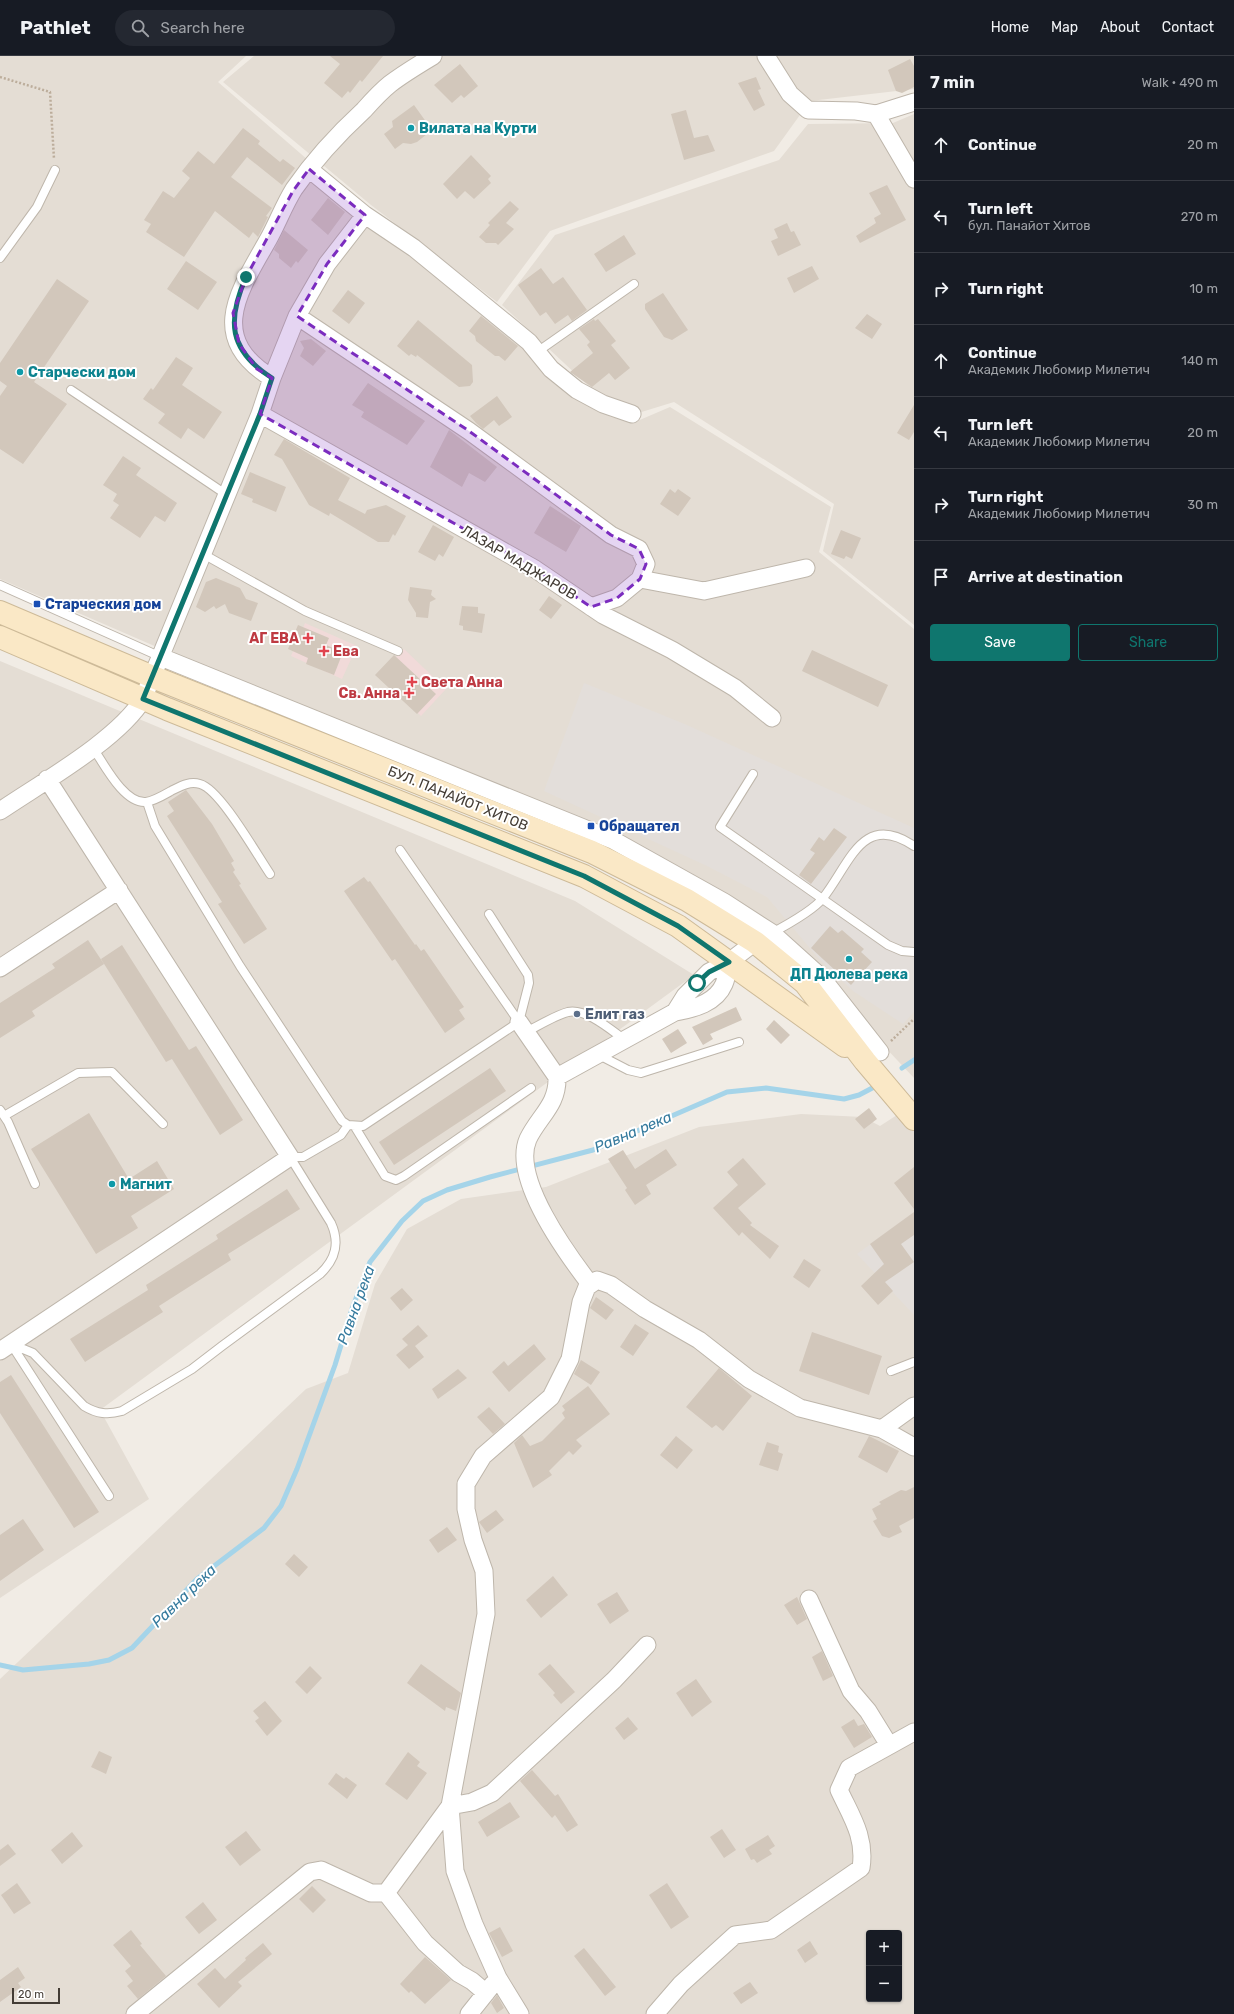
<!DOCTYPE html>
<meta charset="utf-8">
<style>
:root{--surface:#171b24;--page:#242831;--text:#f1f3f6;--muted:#9ea1a6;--line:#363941;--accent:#0f766e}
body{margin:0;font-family:Rubik,sans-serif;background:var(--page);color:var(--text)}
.controls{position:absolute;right:12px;bottom:12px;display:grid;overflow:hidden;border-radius:4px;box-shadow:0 1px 3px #0004}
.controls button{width:36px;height:36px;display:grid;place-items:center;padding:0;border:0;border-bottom:1px solid var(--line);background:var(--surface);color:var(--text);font:20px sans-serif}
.scale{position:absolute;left:12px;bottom:10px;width:48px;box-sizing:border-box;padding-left:4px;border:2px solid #433c35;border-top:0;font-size:11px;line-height:14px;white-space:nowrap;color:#433c35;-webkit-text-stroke:3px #fff;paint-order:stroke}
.stop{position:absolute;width:12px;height:12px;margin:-9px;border:3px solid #0f766e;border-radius:50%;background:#fff}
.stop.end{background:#0f766e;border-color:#fff;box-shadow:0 1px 4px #0008}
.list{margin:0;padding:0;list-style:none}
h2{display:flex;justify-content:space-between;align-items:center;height:52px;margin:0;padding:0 16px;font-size:17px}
h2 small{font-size:13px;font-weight:400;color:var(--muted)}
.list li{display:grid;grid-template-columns:26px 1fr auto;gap:12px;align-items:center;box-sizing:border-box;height:72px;padding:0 16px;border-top:1px solid var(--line)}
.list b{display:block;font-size:15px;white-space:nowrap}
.list p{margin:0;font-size:13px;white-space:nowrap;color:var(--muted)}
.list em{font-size:13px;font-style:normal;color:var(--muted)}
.actions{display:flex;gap:8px;padding:12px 16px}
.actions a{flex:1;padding:9px 0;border:1px solid var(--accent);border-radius:4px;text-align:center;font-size:14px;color:var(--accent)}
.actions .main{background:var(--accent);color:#fff}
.icon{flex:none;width:22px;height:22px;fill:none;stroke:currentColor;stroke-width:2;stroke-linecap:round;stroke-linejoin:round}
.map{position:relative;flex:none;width:914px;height:1958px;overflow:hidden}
header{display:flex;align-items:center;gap:24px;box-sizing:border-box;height:56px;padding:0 20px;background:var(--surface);border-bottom:1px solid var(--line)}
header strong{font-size:19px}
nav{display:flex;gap:22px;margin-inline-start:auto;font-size:14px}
.search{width:280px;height:36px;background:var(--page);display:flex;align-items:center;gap:10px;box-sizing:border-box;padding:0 14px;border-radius:22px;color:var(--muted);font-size:15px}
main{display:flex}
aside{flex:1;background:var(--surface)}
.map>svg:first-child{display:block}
.residential{fill:#e4ddd4;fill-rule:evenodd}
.industrial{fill:#e3deda}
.medical{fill:#f1dad9}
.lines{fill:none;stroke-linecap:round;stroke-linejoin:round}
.stream{stroke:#a5d4e9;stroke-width:5}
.building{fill:#d2c7bb}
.lane-casing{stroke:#beb6ab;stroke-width:10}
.street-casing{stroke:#beb6ab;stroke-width:19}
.secondary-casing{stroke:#cdba98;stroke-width:24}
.path{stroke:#bcad9b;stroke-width:2.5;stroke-dasharray:2 2;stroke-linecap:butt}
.lane{stroke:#fff;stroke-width:8}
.street{stroke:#fff;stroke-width:17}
.secondary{stroke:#fae8c6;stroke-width:22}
.route{stroke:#0f766e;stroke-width:5}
.marked{fill:#7b2cbf;fill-opacity:0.2;stroke:#7b2cbf;stroke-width:3;stroke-dasharray:8 5;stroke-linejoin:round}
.culture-dot{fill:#0f9aa8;stroke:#fff;stroke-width:1.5}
.transit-dot{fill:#1a4fb4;stroke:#fff;stroke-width:1.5}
.health-dot{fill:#e0444e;stroke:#fff;stroke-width:1.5}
.service-dot{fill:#5c6f8a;stroke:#fff;stroke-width:1.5}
.labels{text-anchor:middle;stroke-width:4;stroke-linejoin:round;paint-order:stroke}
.culture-label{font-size:14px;font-weight:bold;fill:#0d838f;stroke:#fff;text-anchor:start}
.street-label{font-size:14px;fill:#433c35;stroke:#fff}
.transit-label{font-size:14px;font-weight:bold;fill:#164399;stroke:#fff;text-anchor:start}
.health-label{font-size:14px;font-weight:bold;fill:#be3a42;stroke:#fff;text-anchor:end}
.service-label{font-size:14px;font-weight:bold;fill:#4e5e75;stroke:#fff;text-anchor:start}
.water-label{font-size:15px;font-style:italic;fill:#367b9e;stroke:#fff}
</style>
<header>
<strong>Pathlet</strong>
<div class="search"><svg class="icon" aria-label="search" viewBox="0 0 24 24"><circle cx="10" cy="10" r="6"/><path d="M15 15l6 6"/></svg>Search here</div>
<nav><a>Home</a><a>Map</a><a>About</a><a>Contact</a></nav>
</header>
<main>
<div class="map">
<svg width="914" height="1958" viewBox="0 0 914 1958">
<rect width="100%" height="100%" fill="#f1ece5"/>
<path class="residential" d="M0,0H246L218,26L533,299L585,347L611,361L635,366L670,351L831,451L819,496L914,573V1022L882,988L614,778L219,618L0,523Z
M254,0H914V33L810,45L774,95L550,175L497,246L371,149L223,26Z
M914,58V569L823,495L834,448L674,346L635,358L596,337L502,249L555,179L779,104L808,68L893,67Z
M0,605L575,845L694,919L100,1354L149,1443L0,1542Z
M914,1048V1958H0V1623L306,1333L348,1317L375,1228L407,1173L461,1143L546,1131L699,1071L801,1058L863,1061L880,1070ZM869,1877H899V1943H869Z"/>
<path class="industrial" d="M584,627L687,669L914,772V956L903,968L853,935L819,903L767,841L707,810L544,735Z
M914,1156V1259L857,1198Z"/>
<path class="medical" d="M305,567L357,590L342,623L291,600Z
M404,593L446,633L421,660L378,619Z"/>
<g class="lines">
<path class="stream" d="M902,1012L914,1004
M0,1609L23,1614L89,1608L109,1604L132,1592L197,1523L264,1472L281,1450L297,1413L335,1309L352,1253L370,1206L402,1165L423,1145L447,1134L490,1121L593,1094L727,1036L766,1032L844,1043L859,1039L878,1029"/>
</g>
<path class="building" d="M330,0H383L362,26L360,24L350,37L348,35L342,42L324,27L340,8Z
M910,3L914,10V31L902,37L896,35L888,14Z
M460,8L478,30L464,42L461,39L452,47L434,29Z
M756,21L761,33L758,34L765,49L754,55L738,27Z
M414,49L432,74L417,86L411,88L403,87L395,93L384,78L393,71L392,65Z
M686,54L694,82L708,79L715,95L684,104L671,58Z
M243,72L260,85L258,88L280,106L283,103L295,112L282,129L247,101L231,121L272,152L266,160L268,161L258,181L253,176L249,182L215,155L184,201L146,176L151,168L144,164L163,135L174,142L190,122L182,115L198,95L214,108Z
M471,99L491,120L488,123L491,127L474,143L465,135L457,143L443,128Z
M887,129L906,164L860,187L856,180L876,167L874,162L881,158L869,137Z
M328,142L345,156L328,179L311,164Z
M510,145L519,153L506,167L514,173L498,189L496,187H486L479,181L490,169L488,167Z
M787,167L791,176L794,175L801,189L778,200L771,185L778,182L774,173Z
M284,174L308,194L298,207L296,205L291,212L279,202V198L274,194Z
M624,179L636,198L606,216L594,198Z
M186,205L217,226L198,254L167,233Z
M812,210L819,223L794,237L787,222Z
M541,212L553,228L563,221L587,254L572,265L568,259L555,268L546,256L540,260L518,229Z
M57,223L89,245L34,326L67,348L23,408L0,393V340L7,330L0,325V307Z
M348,234L365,247L349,268L332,255Z
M663,237L688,274L672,284L664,281L645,253V248Z
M867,258L882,268L872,283L855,272Z
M481,260L518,290L505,305L499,300H495L476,285L475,280L469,275Z
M594,263L595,265L598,263L616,285L611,289L630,312L615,324L609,317L592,331L570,316L593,297L587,289L590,286L579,273Z
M418,264L472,309L473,326L470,330L459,331L417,299L416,301L411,298L409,300L397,290Z
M311,283L326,295L313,310L300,300L304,292L300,285Z
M176,301L193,312L182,329L222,356L204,383L188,372L181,383L158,367L165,358L143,343L151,332L153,334Z
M368,327L425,365L407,389L361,361L364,356L352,349Z
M497,340L512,361L499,370L494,364L483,373L476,367L470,360Z
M914,349V376L909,384L897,377Z
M449,374L497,411L485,426L469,417L462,431L430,411Z
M284,383L350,422L338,444L365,458L367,454L386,449L406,460L395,480L393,478L389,486H378L330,457L329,460L309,449L282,403L274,399Z
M123,400L141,412L136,419L177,447L165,466L155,460L140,482L110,462L119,449L113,445L117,438L103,429Z
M250,416L286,431L276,456L252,446L253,443L241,438Z
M670,433L675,437L678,433L691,442L678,460L660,448Z
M550,450L581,470L566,496L534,477Z
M433,469L454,481L443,501L439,498L435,505L418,496Z
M841,474L861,482L852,503L846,500L844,503L831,498Z
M216,522L240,532L246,543L258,547L251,565L229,557L225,548L216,553L214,550L205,556L196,551L206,526Z
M410,531L432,534L431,539L436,543L430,546L428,562L416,561V557L408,544Z
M549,540L562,549L551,563L539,554Z
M462,550L478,551V557L485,558L482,577L463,574V570L459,569Z
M298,569L329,582L326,589L343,596L334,619L306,608L308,602L288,593Z
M812,594L888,629L878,651L802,615Z
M394,599L436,638L417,658L375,619Z
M186,734L212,768L234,805L231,807L235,814L233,816L241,828L239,829L267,873L244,888L218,848L222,846L167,760L174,755L168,746Z
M834,772L847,781L811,828L799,819L815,797L810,794L819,781L824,785Z
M364,821L368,826L370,825L415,889L416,888L421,895L424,893L464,951L459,954L465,963L445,977L395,903L392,905L344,835Z
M830,870L838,877L842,874L864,893L861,896L872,906L851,929L811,892Z
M88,884L104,908L32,955L35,960L0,982V947L55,912L52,908Z
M122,889L189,994L196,990L243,1064L220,1079L172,1003L166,1006L101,903Z
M736,951L742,964L710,978L713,983L703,989L692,971Z
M774,964L790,979L781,988L766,973Z
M678,973L687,987L671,997L662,983Z
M490,1012L506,1035L394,1109L379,1086Z
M869,1052L877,1063L864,1073L855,1063Z
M89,1057L129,1123L157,1105L174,1133L131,1160L138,1172L96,1198L31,1093Z
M666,1093L677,1109L646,1129L651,1138L635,1149L625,1134L627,1132L608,1103L623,1094L635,1113Z
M743,1102L766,1128L738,1152L752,1167L750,1169L779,1190L770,1203L742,1176L739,1180L713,1152L738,1129L727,1116Z
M914,1111V1153L894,1127Z
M287,1133L300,1153L228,1198L231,1204L159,1250L163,1256L85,1306L70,1283L148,1234L146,1229L218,1183L216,1179Z
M914,1156V1179L901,1188L914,1206L885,1226L893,1235L878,1249L861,1230L884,1208L870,1188Z
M804,1203L821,1214L809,1232L793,1221Z
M402,1232L413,1244L401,1255L390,1242Z
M596,1241L614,1254L606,1264L590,1252Z
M635,1268L649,1277L633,1300L620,1291Z
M418,1269L428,1280L415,1290L424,1301L409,1313L396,1299L408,1289L402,1283Z
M812,1276L882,1300L869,1339L799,1315Z
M534,1288L546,1303L509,1336L492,1316L504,1305L508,1310Z
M581,1304L600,1316L591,1329L574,1318Z
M719,1312L752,1340L723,1375L716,1369L712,1372L686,1351Z
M458,1313L467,1322L438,1343L432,1333Z
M11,1319L99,1456L74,1472L0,1357V1326Z
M588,1330L610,1358L576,1384L582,1390L573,1399L569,1395L549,1415L552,1419L533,1432L514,1387L522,1379L530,1390L542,1385L565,1362L562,1357L565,1354L562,1350Z
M489,1351L505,1368L493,1378L477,1361Z
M676,1380L693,1394L677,1413L660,1399Z
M869,1380L899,1395L887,1417L858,1401Z
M767,1386L779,1390L778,1396L783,1398L778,1415L759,1409Z
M914,1431V1462L899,1470L902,1476L889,1482L882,1480L873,1465L877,1463L872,1453L881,1448L879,1446L901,1434L906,1435Z
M496,1454L504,1464L487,1477L479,1466Z
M23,1463L44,1494L0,1525V1479Z
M447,1471L457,1484L438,1497L429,1484Z
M294,1498L308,1511L299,1521L285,1508Z
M553,1520L568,1539L541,1562L526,1544Z
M617,1536L629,1555L610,1568L597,1548Z
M797,1541L807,1563L797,1569L784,1549Z
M822,1595L833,1620L823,1625L812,1601Z
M421,1608L461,1637L456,1655L446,1651L445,1655L407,1627Z
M550,1608L575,1636L561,1648L553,1639L555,1637L538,1618Z
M310,1610L322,1622L307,1638L295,1626Z
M696,1623L712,1646L692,1661L676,1637Z
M265,1645L282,1665L267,1680L255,1665L259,1662L253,1655Z
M628,1661L638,1673L624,1684L615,1672Z
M854,1663L858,1670L864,1668L872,1681L854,1692L841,1671Z
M99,1695L112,1701L106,1718L91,1711Z
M408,1696L420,1706L417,1710L427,1717L407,1744L385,1728Z
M532,1714L555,1740L558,1738L578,1769L567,1776L555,1759L552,1762L520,1725Z
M336,1717L344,1723L346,1721L357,1729L347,1743L328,1728Z
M510,1746L520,1761L487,1781L478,1766Z
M722,1773L736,1794L724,1802L710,1781Z
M246,1775L261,1794L240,1810L225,1791Z
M72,1776L83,1790L62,1808L51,1794Z
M768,1779L775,1790L769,1794L772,1798L757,1807L754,1803L751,1804L745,1793Z
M8,1788L16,1798L0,1810V1794Z
M17,1827L31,1847L14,1858L1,1839Z
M667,1827L689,1861L671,1873L649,1839Z
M312,1830L326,1844L313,1857L299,1843Z
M203,1846L217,1864L199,1878L185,1861Z
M500,1871L513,1895L502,1901L489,1877Z
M131,1874L142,1888L140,1889L166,1920L138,1943L127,1930L133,1925L125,1915L131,1910L113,1889Z
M810,1885L818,1898L805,1907L797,1894Z
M263,1887L272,1898L238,1926L242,1930L219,1952L197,1928L215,1912L225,1923L246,1904L245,1902Z
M584,1892L616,1931L605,1940L574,1900Z
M425,1901L451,1924L425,1948L411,1935L409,1937L400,1928Z
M18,1911L25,1922L18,1927L21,1931L0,1946V1924Z
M750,1926L758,1937L741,1948L733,1937Z
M497,1939L504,1952L497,1957L491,1947Z"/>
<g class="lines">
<defs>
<path id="lane" d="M0,202L37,151L55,114
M537,296L634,228
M71,334L227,439
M203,498L305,555L398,595
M0,529L161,601
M93,692C104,708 124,748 146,746C154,745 164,739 171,735C181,730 189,725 200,728C220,733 257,799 270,818
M753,718L720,771L888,889L902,895L914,896
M147,746L155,770L240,910L342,1065L348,1069L363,1070L519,966L529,927L528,919L489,858
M400,794L519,966
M770,878C785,870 813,855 823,842C850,808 862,755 914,790
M526,976C538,970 556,959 568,956C586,952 611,974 625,984
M599,999L628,1014L641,1017L739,986
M0,1054L8,1066L35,1128
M4,1060L78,1017L112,1016L163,1068
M355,1071L385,1120L396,1124L404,1120L531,1032
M290,1101H303L341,1079L348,1069
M11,1288L33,1297L84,1350C97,1358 108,1359 122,1355L192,1313L222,1290L320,1218C336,1203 340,1187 331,1167L290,1101
M11,1288L109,1440
M891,1315L914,1306"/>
<path id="street" d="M766,0L790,38L808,54L856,55L876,58L914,46
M876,58L914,123
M309,113L365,159L414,192L529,286L551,313L577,334L603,348L632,358
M297,260L469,375L611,479L639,493L646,508L640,523L617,542L591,551
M272,322L297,260L327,208L365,159
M260,358L535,513L603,559L672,594L735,632L772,662
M640,523L704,535L806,512
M161,601L613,784L724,846L772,877L822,922L880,996
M0,755C41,727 118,684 143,643L260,358L272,322C206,282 239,235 268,184C277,168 284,149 294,133C314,104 338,78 364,54C372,45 380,36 390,28C403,18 418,9 433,0
M0,912L119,834
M675,956L685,940L709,916L729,906L755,886
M519,966L557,1021L675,956C694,953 716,947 724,928C727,921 728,913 729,906
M557,1021C558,1049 539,1060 528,1083C511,1122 567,1198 590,1228
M0,1295L290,1101L47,723
M914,1350L882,1373L914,1391
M809,1543L851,1635L868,1655L889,1689
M386,1837L425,1887L458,1917L472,1925L486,1937
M135,1958L310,1816L321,1814L371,1837H386L450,1750L472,1746L492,1737L614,1624L647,1589
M469,1958L493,1928
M520,1958L498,1922L474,1868L455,1815L450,1750L486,1558L484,1515L473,1484L466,1453V1428L483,1400L551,1341L570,1303L581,1246L587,1231L597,1224L611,1229L645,1253L699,1284L749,1323L800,1352L882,1373
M655,1958L681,1928L735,1879L771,1874L861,1812C866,1781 851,1760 839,1734L849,1712L914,1676"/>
<path id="secondary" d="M0,556L153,621L592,796L687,844L755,886L805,927L865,1005L914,1063
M0,581L167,653L584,820L678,870L845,990"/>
</defs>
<use href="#lane" class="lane-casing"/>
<use href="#street" class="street-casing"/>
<use href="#secondary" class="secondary-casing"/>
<path class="path" d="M0,21L50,36L54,103
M891,985L914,963"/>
<use href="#lane" class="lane"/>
<use href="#street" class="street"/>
<use href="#secondary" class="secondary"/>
</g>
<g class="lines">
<path class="route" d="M246,221C227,264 228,294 272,322L260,358L143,643L584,820L678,870L729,906L709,916L697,927"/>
</g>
<path class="marked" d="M309,113L365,159L327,208L297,260L469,375L611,479L639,493L646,508L640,523L617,542L591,551L535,513L260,358L272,322L257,313L239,288L233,257L246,221L293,135Z"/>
<g class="culture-dot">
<circle cx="411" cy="72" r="4"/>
<circle cx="20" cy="316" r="4"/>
<circle cx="849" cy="903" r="4"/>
<circle cx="112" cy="1128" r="4"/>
</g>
<g class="transit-dot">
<rect x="33" y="544" width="8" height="8" rx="2"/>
<rect x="587" y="766" width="8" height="8" rx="2"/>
</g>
<g class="health-dot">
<path d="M306 576h4v4h4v4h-4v4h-4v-4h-4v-4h4z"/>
<path d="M322 589h4v4h4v4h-4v4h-4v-4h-4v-4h4z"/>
<path d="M410 620h4v4h4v4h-4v4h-4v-4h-4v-4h4z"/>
<path d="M407 631h4v4h4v4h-4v4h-4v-4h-4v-4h4z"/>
</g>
<circle class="service-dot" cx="577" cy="958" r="4"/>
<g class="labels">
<g class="culture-label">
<text x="419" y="77">Вилата на Курти</text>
<text x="28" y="321">Старчески дом</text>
<text x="849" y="923" text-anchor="middle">ДП Дюлева река</text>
<text x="120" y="1133">Магнит</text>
</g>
<g class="street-label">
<text transform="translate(519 506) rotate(31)" y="5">ЛАЗАР МАДЖАРОВ</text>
<text transform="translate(458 742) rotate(22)" y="5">БУЛ. ПАНАЙОТ ХИТОВ</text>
</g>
<g class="transit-label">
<text x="45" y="553">Старческия дом</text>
<text x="599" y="775">Обращател</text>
</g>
<g class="health-label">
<text x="299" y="587">АГ ЕВА</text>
<text x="333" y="600" text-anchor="start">Ева</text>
<text x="421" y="631" text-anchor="start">Света Анна</text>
<text x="400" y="642">Св. Анна</text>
</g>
<g class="service-label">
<text x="585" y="963">Елит газ</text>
</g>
<g class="water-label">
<text transform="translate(633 1076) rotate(-23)" y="5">Равна река</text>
<text transform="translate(356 1249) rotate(-70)" y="5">Равна река</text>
<text transform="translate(184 1540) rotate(-44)" y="5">Равна река</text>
</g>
</g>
</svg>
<div class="controls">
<button>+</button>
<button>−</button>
</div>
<div class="scale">20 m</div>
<div class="stop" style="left:697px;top:927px"></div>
<div class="stop end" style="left:246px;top:221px"></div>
</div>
<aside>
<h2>7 min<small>Walk · 490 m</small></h2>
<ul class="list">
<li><svg class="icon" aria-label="ahead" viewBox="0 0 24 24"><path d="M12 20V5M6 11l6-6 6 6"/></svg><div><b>Continue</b></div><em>20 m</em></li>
<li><svg class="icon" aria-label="left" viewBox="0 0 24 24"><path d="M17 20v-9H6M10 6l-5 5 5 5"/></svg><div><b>Turn left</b><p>бул. Панайот Хитов</p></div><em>270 m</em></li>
<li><svg class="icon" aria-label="right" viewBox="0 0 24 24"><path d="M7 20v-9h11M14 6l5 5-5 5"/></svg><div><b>Turn right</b></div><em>10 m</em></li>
<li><svg class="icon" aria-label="ahead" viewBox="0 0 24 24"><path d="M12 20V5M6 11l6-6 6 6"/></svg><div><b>Continue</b><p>Академик Любомир Милетич</p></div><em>140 m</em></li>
<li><svg class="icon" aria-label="left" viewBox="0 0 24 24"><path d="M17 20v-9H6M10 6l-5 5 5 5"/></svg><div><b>Turn left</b><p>Академик Любомир Милетич</p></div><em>20 m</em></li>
<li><svg class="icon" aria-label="right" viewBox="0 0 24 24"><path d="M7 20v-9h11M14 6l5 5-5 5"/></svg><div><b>Turn right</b><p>Академик Любомир Милетич</p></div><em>30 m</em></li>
<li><svg class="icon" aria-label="arrive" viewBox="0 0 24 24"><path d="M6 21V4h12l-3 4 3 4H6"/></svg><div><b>Arrive at destination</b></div></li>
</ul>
<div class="actions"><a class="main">Save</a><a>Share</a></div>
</aside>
</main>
